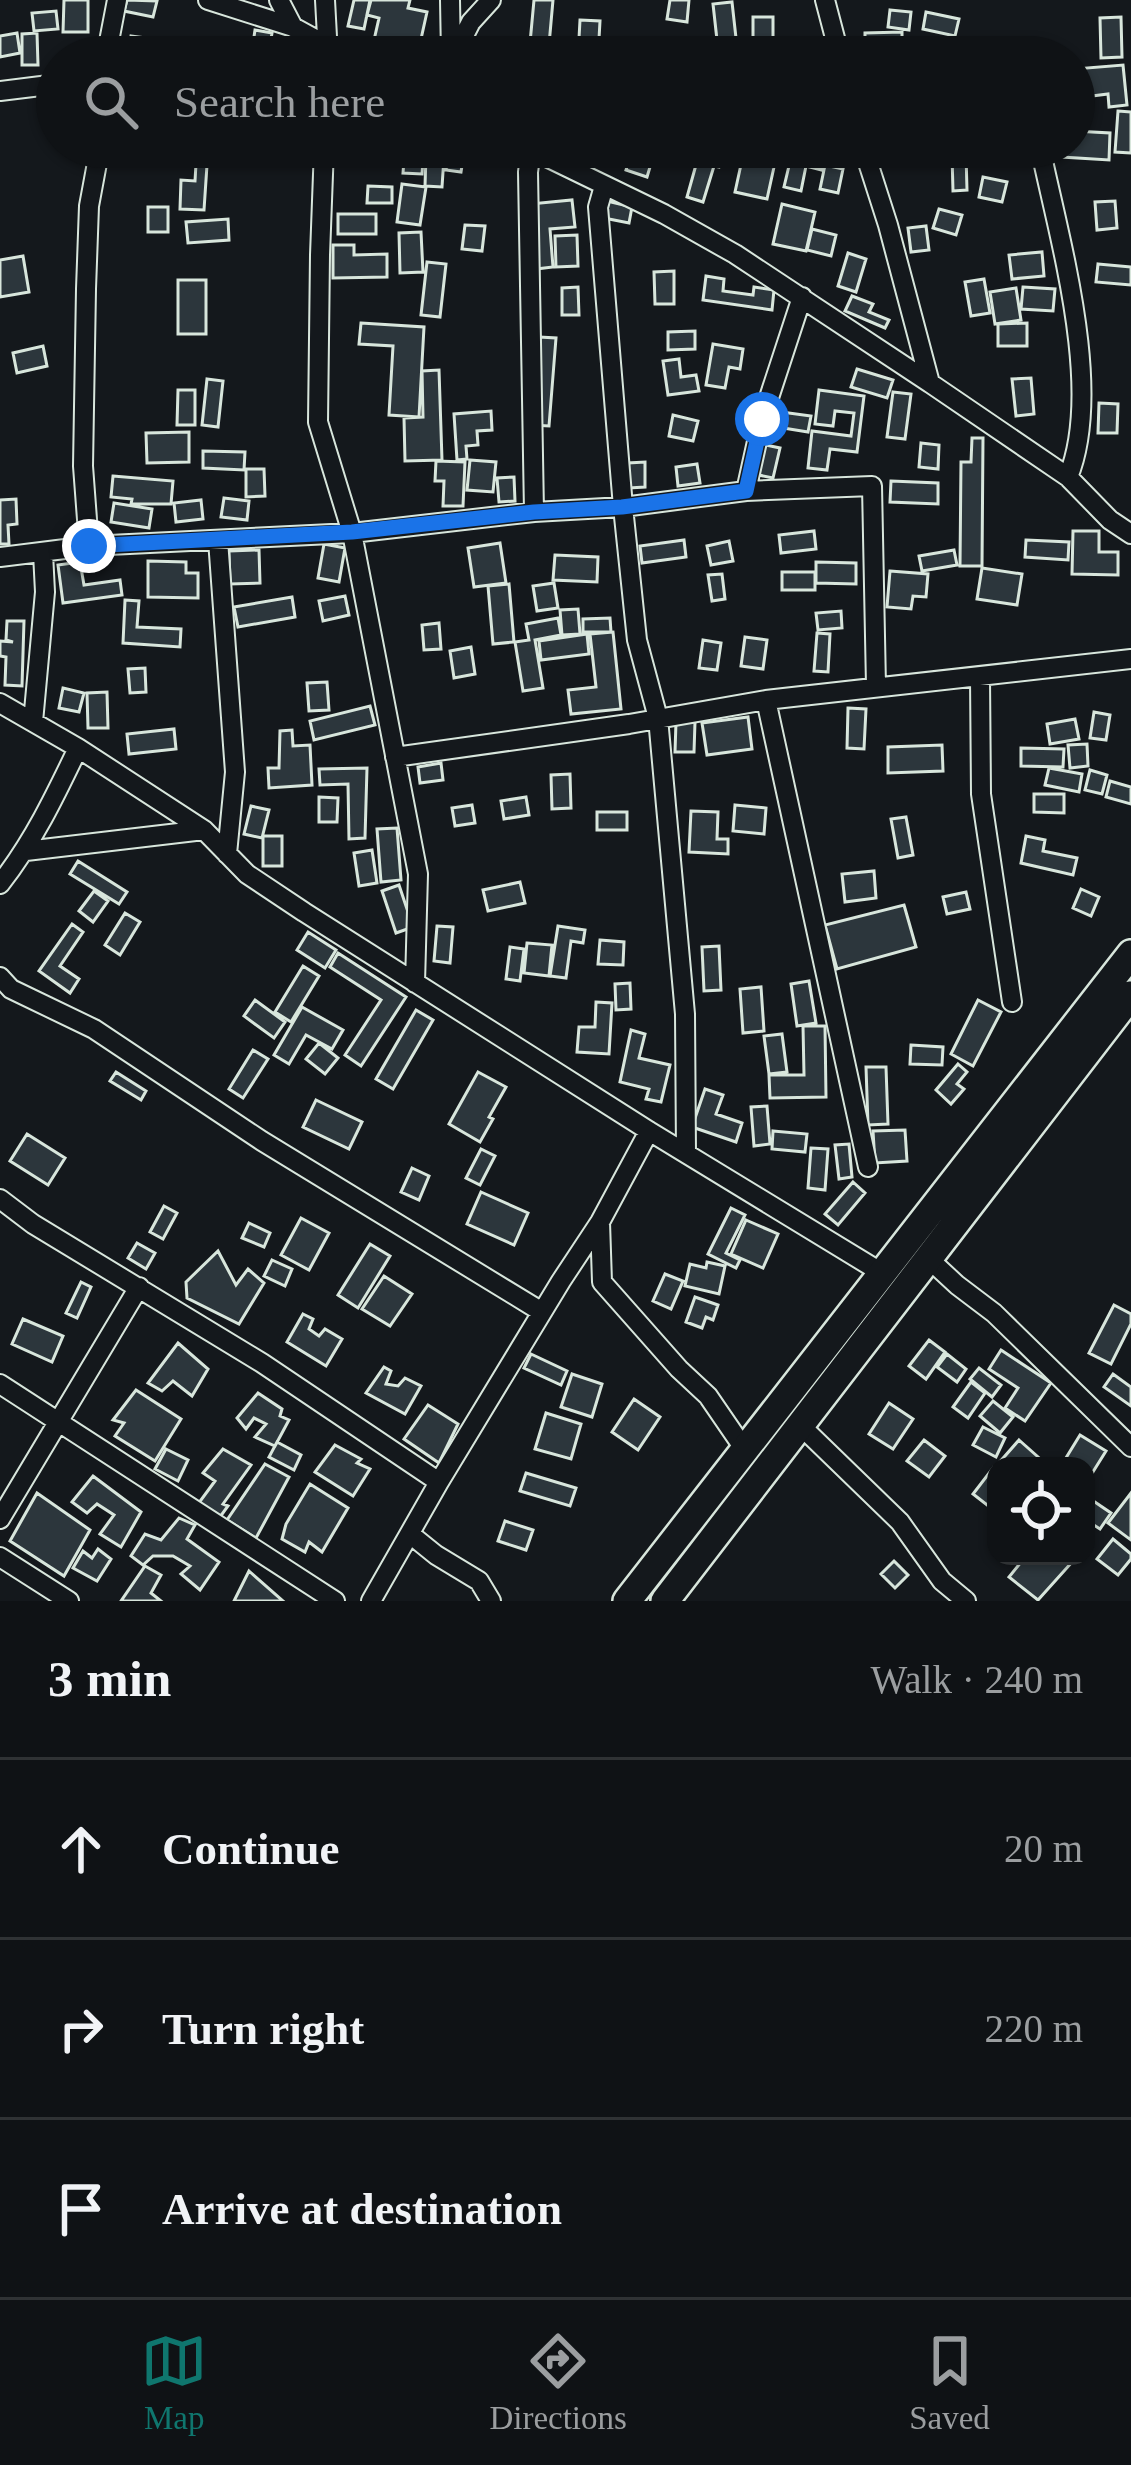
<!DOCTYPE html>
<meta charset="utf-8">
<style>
:root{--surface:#0f1215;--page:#181b1e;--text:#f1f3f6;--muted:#9b9ea0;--line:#2f3234;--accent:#0f766e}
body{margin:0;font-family:Georgia,serif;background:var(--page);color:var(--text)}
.controls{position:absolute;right:36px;bottom:36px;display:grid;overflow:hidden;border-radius:24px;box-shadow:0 3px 9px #0004}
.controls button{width:108px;height:108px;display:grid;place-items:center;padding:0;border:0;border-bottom:3px solid var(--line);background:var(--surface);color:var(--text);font:60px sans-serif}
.stop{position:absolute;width:36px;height:36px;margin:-27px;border:9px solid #1a73e8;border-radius:50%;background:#fff}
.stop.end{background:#1a73e8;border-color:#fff;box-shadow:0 3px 12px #0008}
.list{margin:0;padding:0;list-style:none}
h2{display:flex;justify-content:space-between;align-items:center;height:156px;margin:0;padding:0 48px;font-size:51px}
h2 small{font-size:39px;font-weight:400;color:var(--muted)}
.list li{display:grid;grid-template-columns:78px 1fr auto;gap:36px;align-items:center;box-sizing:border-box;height:180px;padding:0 48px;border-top:3px solid var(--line)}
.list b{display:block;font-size:45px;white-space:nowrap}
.list em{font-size:39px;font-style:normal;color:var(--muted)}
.icon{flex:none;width:66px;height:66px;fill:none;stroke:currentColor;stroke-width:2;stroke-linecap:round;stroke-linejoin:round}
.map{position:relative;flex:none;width:1131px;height:1601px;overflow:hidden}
.search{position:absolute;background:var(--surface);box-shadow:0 3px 9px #0004;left:36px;right:36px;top:36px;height:132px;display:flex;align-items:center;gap:30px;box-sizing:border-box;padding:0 42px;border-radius:66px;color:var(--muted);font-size:45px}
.sheet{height:696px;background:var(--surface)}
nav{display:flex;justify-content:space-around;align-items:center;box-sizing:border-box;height:168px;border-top:3px solid var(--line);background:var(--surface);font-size:33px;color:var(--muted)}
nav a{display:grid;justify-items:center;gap:6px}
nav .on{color:var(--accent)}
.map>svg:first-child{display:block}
.building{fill:#2c363c;stroke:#d8e6dc;stroke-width:3}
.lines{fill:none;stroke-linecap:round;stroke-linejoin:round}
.minor-casing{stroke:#d8e6dc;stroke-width:22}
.secondary-casing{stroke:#d8e6dc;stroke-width:32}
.minor{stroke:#14181c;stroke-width:18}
.secondary{stroke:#14181c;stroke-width:27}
.route{stroke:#1a73e8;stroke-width:15}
</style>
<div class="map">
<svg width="1131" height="1601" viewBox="0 0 1131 1601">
<rect width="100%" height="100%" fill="#14181c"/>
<path class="building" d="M64,0H88V32H63Z
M127,0L157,1L153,17L124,11Z
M354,0H370L364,29L348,26Z
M371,0H410L408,8L427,12L417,57L372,49L379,18L367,15Z
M534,0H553L549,45L530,43Z
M670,0H689L687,22L667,19Z
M732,2L736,38L717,40L713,4Z
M890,10L911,12L909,30L888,27Z
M56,11L58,29L34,31L32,13Z
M926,12L959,19L955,36L923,29Z
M753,17H773V39H753Z
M1121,17L1122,57L1101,58L1100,18Z
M580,20L600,21L598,57H578Z
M255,30L272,33L268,57H251Z
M902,32V57H865V33Z
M17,33L20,53L0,57V36Z
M37,33L38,65H22V34Z
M131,36L154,39L152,57L128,56Z
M1123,65L1127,105L1109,107L1108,94L1076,98L1074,69Z
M1118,111L1131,112V153L1115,152Z
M1074,131L1110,133L1109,160L1062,157L1063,147H1074Z
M405,147H424L422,174L403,173Z
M449,147H465L461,172L446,170Z
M633,147H656L647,177L626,170Z
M701,147L724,150L719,167L714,166L703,202L687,197Z
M748,147H774L772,163L746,160Z
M793,149L824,156L821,170L806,166L801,191L784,187Z
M966,154L967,190L953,191L952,155Z
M426,156L444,157L442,187L425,186Z
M742,160L774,167L767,199L735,192Z
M196,164L207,165L204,210L180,209L181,180L195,181Z
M825,165L843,169L838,193L820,189Z
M983,177L1007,182L1002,202L979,197Z
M402,184L426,187L420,225L397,222Z
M368,186L392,187V203H367Z
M572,200L575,227L550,229L553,267L536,269L530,204Z
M607,201L632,207L629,223L604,218Z
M1115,201L1117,228L1097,230L1095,202Z
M782,204L815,212L806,251L773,244Z
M148,207H168V232H148Z
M939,209L962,215L956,235L933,228Z
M338,214H376V234H338Z
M228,219L229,240L188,243L186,222Z
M465,225L485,226L482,251L462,249Z
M926,226L929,250L911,252L908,228Z
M812,229L836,235L831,256L807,250Z
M421,232L423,272L400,273L399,233Z
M577,235L578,266L556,267L555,236Z
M333,245H354V255L387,254V277L333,278Z
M1042,252L1044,276L1012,279L1009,255Z
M848,253L866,259L856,292L838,286Z
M23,256L29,292L0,297V260Z
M427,262L446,264L440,317L421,315Z
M1098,264L1131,267V285L1096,282Z
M674,271V304H655L654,272Z
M706,276L724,279L723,291L753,295L754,287L774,290L772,310L703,300Z
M984,279L990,313L971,316L965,282Z
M178,280H206V334H178Z
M578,287L579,315H562V288Z
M1023,287L1055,289L1053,311L1021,309Z
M1016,288L1021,320L995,324L990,292Z
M852,296L873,304L869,312L889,320L885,328L845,311Z
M361,323L424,327L419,417L389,415L393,346L359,344Z
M1027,323V346H998V324Z
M695,331V349L668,350V332Z
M539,337L556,338L549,426L532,425Z
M713,344L743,349L740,369L729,367L725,388L706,385Z
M43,346L47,366L17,373L13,353Z
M679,359L681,377L696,375L699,391L668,395L663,361Z
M857,369L893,380L887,398L851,387Z
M439,370L442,460L405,461L404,418L423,417L422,371Z
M1031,378L1034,414L1016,416L1012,379Z
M207,379L223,381L218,427L202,425Z
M178,390H195V425H177Z
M819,390L864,396L857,452L830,449L827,470L808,468L812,431L851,436L854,413L835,411L833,426L815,424Z
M893,392L911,394L905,439L887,437Z
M1099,403L1118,404L1117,433H1098Z
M491,411L492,430L477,431L478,445L466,446L467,459L457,460L454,414Z
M774,411L811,416L808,432L771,426Z
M673,415L698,421L693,441L669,436Z
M189,432V462L147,463L146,433Z
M972,438H983L982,566H960L961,462H971Z
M921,443L939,445L938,469L919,467Z
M761,444L780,448L773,478L754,474Z
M203,451L245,452L244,470L203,468Z
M470,460L496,462L493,492L467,490Z
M436,461L465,462L463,506H443L444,481H435Z
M645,462V487L629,488L628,463Z
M697,464L700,483L678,486L676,467Z
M246,469H264L265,496L246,497Z
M113,476L173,481L171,504H131L132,499L111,497Z
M514,477L515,501L499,502L497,478Z
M891,481L938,483V504L890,502Z
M224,498L249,501L247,520L221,517Z
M16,499L17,524L8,525L9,544H0V500Z
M201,500L203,519L176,522L174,503Z
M114,503L152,509L149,528L111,522Z
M814,531L816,549L781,553L779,535Z
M1073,531H1099V552H1118V575L1072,574Z
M684,540L686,557L642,563L640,546Z
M1026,540L1069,542L1068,560L1025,557Z
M729,541L733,561L711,565L707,546Z
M500,543L506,583L474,587L468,548Z
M324,544L345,548L339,582L318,578Z
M259,550L260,583L230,584L229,551Z
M954,550L957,565L922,571L919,556Z
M555,555L598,557L597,582L553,580Z
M148,561L186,562V573H198V598L148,597Z
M80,562L84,585L120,580L122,595L63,603L58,565Z
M816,562L856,563V584L816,583Z
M982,568L1022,574L1017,605L977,599Z
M890,571L928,574L926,597L913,596L911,609L887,607Z
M782,572H815V590H782Z
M722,574L725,599L712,601L708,575Z
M554,583L558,608L537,611L533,586Z
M509,584L514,642L493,644L488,586Z
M345,596L349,615L323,621L319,601Z
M292,597L295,617L238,627L234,607Z
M125,600L139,601L137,627L181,629L180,647L123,643Z
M578,609L580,634L562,635L560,610Z
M841,611L842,628L818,630L816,613Z
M558,618L561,635L535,640L543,688L523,691L515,642L529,640L526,624Z
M610,618L611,632H583V619Z
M7,621H24L22,686L5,685L6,657L0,656V641L13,642L6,640Z
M439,623L441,649L424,650L422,625Z
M613,632L621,709L571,714L568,690L596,687L590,634Z
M817,633L830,634L828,672L814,671Z
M587,634L589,654L541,660L539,641Z
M745,637L767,640L763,669L741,666Z
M703,640L721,643L717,670L699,668Z
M471,647L475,674L454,678L450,651Z
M145,668L146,692L130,693L128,669Z
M327,682L329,710L309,711L307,683Z
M63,688L84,693L79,712L59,708Z
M107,692L108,728H88L87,693Z
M370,706L375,725L314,740L310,721Z
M848,708L866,709L864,749L847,748Z
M1094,712L1110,715L1106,740L1090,738Z
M748,717L752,749L707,755L702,723Z
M1075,719L1079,739L1050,744L1047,724Z
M676,722H695L694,752H675Z
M174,729L176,749L129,754L127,734Z
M292,730L293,746L310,745L312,785L269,788L268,768H279L280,731Z
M1087,744L1088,766L1070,768L1068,745Z
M942,745L943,771L888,773V747Z
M1021,748L1064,749L1063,767L1021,766Z
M441,763L443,780L420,783L418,767Z
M367,768L365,838L349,839L348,784L320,785L319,769Z
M1049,768L1082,774L1079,792L1045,785Z
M1090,770L1107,775L1102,794L1085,790Z
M570,774L571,808L552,809L551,775Z
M1110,781L1131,787V804L1106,797Z
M1034,794H1064V813L1034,812Z
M319,797L338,798L337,822H319Z
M526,797L529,815L504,819L501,801Z
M472,805L475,823L455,826L452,808Z
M735,805L766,808L764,834L733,831Z
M251,806L269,810L262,838L244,834Z
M691,811L718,812L717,839H728V854L689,852Z
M597,812H627V830H597Z
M906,817L913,855L898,858L891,819Z
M397,828L401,880L381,882L377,829Z
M263,836H282V866H263Z
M1026,836L1045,840L1043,851L1077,858L1073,875L1021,863Z
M372,850L377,883L359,886L354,853Z
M78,861L127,892L119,904L70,874Z
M874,871L876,898L845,902L842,874Z
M520,882L525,903L488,911L483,890Z
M399,885L413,927L396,933L382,891Z
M1081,889L1099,897L1091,916L1073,908Z
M94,891L108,901L93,922L79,911Z
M966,892L970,909L947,914L943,897Z
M904,905L916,947L837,969L825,925Z
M125,913L140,922L120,955L105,945Z
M72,924L83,932L60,966L79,979L70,993L39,971Z
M437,926L453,927L450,963L434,961Z
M558,926L585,930L583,943L571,941L566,978L550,976Z
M308,932L336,950L325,968L297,950Z
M600,940L624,942L623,965L598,964Z
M527,943L552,945L549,976L524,973Z
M719,946L721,990L704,991L702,947Z
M510,947L524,949L520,981L506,979Z
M338,953L406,997L361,1066L345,1055L381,1000L330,967Z
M303,966L319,976L291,1022L275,1012Z
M809,981L816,1023L797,1026L791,984Z
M630,983L631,1009L616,1010L615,984Z
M761,987L764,1031L743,1033L740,989Z
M255,1000L285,1022L274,1038L244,1016Z
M978,1000L1001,1012L973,1066L951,1054Z
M596,1002L612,1003L609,1054L577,1052L579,1027H595Z
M302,1007L343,1030L332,1049L306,1035L289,1064L274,1055Z
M416,1010L433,1020L393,1089L376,1079Z
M803,1026H825L826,1097L770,1098L769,1075H804Z
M631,1030L645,1034L639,1058L670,1065L661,1102L646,1099L649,1089L620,1082Z
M782,1034L787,1072L769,1074L764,1036Z
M319,1043L338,1058L325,1074L306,1059Z
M911,1045L943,1047L942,1065L910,1064Z
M253,1050L268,1059L243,1098L229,1089Z
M958,1064L967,1072L957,1084L964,1089L951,1104L936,1090Z
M866,1067H886L888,1124L868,1125Z
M116,1072L146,1091L141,1100L110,1081Z
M478,1072L506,1087L489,1117L493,1119L480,1142L449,1124Z
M705,1089L723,1095L716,1114L742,1123L736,1142L692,1127Z
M316,1100L362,1122L349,1149L303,1127Z
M767,1106L770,1144L754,1146L751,1107Z
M905,1130L907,1161L875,1163L873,1131Z
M773,1131L807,1134L805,1152L772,1149Z
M27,1134L65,1158L48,1185L10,1161Z
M849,1144L852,1177L839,1179L835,1145Z
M811,1148L828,1149L825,1190L808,1188Z
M481,1149L495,1156L480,1185L466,1178Z
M412,1168L429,1176L419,1200L401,1192Z
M853,1182L865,1193L838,1225L825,1214Z
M481,1192L528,1213L514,1245L467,1224Z
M164,1206L177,1213L163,1239L150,1232Z
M731,1208L745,1215L726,1253L740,1260L736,1268L708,1254Z
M301,1218L329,1233L309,1270L281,1255Z
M746,1220L778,1234L763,1268L731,1254Z
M249,1223L270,1233L264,1247L242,1238Z
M137,1243L155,1253L146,1269L128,1258Z
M370,1244L390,1256L358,1308L338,1295Z
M218,1251L236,1285L248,1269L264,1283L239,1324L187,1298L186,1282Z
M272,1260L292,1269L285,1286L264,1276Z
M707,1262L725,1266L719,1294L685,1286L690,1264L706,1268Z
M665,1274L683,1281L671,1309L653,1301Z
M384,1276L412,1294L390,1326L362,1309Z
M81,1282L91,1287L77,1318L66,1313Z
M695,1297L718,1305L713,1320L706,1317L702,1328L686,1322Z
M1114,1305L1131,1314V1324L1111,1364L1089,1353Z
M303,1314L313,1319L309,1329L319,1336L325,1329L342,1339L326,1366L287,1342Z
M23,1319L63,1336L52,1362L12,1344Z
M929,1340L945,1352L926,1379L909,1366Z
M178,1343L208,1369L192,1396L173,1381L162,1391L148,1383Z
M1001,1350L1051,1383L1025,1421L1005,1408L1018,1388L989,1369Z
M531,1354L567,1371L561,1385L524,1368Z
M947,1354L966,1369L957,1382L937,1367Z
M384,1367L391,1371L386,1384L398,1386L405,1378L421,1386L405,1414L366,1393Z
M979,1368L1001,1385L992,1397L970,1379Z
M572,1374L602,1384L592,1417L561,1407Z
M1113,1374L1131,1387V1406L1104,1387Z
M971,1382L985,1393L968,1418L953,1407Z
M136,1390L181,1419L155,1461L115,1436L124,1423L113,1420Z
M258,1393L282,1409L280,1416L289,1420L275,1446L255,1437L266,1424L254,1418L246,1429L237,1418Z
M634,1399L660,1417L638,1450L612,1432Z
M993,1401L1013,1417L1000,1433L980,1416Z
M889,1403L913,1419L893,1449L869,1434Z
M428,1405L458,1424L439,1463L404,1439Z
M546,1413L581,1424L571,1459L535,1449Z
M983,1427L1005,1438L996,1457L973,1445Z
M1080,1435L1106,1451L1086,1483V1466H1061Z
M924,1440L945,1456L929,1477L907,1461Z
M1019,1440L1046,1464L1045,1466L998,1464Z
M277,1442L301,1455L294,1470L269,1457Z
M335,1445L361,1459L357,1463L370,1469L353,1496L315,1472Z
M166,1449L188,1460L178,1481L155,1469Z
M223,1449L251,1465L223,1504L228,1506L220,1517L198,1504L215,1481L203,1473Z
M265,1464L289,1477L256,1538L227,1520Z
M993,1468L996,1471V1503L991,1508L973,1494Z
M526,1473L576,1488L570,1506L520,1491Z
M93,1476L141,1512L121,1547L100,1534L114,1515L97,1504L87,1513L72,1502Z
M310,1484L348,1508L322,1552L309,1542L305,1552L282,1539L286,1524Z
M37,1493L90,1530L64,1576L10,1541Z
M1131,1493V1540L1108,1523Z
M1086,1496L1111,1513L1100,1529L1086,1520Z
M179,1518L195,1525L187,1539L219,1562L200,1590L181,1574L190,1566L173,1556H153L143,1565L131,1556L145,1534L161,1540Z
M505,1521L533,1530L526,1550L498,1541Z
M1113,1539L1131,1554V1559L1118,1575L1097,1559Z
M98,1549L111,1559L97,1581L73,1568L83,1551L92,1558Z
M1026,1556H1066L1073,1561L1038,1600L1009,1577Z
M894,1561L908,1575L895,1588L881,1574Z
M145,1566L161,1575L151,1593L161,1601H121Z
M249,1571L283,1601H234Z"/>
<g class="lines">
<defs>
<path id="minor" d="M208,0L293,27L348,57
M279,0L293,27
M325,0L328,55
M450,0L451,55
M825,0L840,57
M1018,49L1020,57
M106,57L117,0
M453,57L471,22L491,0
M0,91L57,84
M324,147L320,255L318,422L352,533L418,874L415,983
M526,147L664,214L735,254L930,383
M863,147L888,225L930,383L1068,477L1110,520L1131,534
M1040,147C1059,238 1104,390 1068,477
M531,150L528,172L534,512
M604,186L598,207L623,507L637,640L658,718L685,1014L686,1153
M746,491L762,419L802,297
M218,540L235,772L227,854
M89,546L83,466L86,289L89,206L100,147
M0,557L89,546L352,533L534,512L623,507L746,491L872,486L876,686
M980,678L981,794L1012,1002
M766,700L868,1167
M0,703L78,748L204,830L247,874L304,912L649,1131L882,1273
M33,722L45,592L43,553
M395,757L629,724L766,700L1131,659
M26,851L204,830
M0,884C33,842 55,796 78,748
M0,977L11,989L94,1029L262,1141L542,1312
M0,1199L33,1224L262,1363L439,1482
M600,1222L602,1282L679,1369L708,1396L745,1450
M929,1259L957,1285L994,1313L1131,1447
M0,1384L335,1601
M801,1426L900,1522L942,1581L966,1601
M0,1519L139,1287
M410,1534L436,1555L479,1581L491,1601
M0,1557L69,1601
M371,1601L439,1482L561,1281L600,1222L649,1131"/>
<path id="secondary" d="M627,1601L1131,954
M665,1601L1131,995"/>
</defs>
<use href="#minor" class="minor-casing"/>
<use href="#secondary" class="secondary-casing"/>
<use href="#minor" class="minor"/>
<use href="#secondary" class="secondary"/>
</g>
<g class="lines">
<path class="route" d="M89,546L352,532L534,512L622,507L746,491L762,419"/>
</g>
</svg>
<div class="controls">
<button><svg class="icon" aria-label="locate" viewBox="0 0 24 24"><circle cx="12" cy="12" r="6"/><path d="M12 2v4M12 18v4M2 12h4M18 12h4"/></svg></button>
</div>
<div class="stop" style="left:762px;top:419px"></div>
<div class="stop end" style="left:89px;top:546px"></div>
<div class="search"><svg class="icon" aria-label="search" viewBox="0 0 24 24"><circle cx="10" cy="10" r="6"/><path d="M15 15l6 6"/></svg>Search here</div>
</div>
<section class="sheet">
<h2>3 min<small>Walk · 240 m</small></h2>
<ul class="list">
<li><svg class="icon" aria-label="ahead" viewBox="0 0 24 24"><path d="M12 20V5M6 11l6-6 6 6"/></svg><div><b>Continue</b></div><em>20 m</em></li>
<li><svg class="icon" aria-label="right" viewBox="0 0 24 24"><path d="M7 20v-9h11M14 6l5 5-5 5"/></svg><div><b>Turn right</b></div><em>220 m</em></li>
<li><svg class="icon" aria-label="arrive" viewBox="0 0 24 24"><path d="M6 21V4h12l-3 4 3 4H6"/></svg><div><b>Arrive at destination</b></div></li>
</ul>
</section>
<nav>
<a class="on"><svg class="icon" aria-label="map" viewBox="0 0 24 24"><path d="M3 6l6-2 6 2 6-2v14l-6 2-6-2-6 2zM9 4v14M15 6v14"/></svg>Map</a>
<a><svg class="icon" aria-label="directions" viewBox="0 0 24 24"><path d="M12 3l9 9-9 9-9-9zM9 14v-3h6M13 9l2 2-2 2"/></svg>Directions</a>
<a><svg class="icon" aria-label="saved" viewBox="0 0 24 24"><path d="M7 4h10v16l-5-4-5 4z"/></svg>Saved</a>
</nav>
